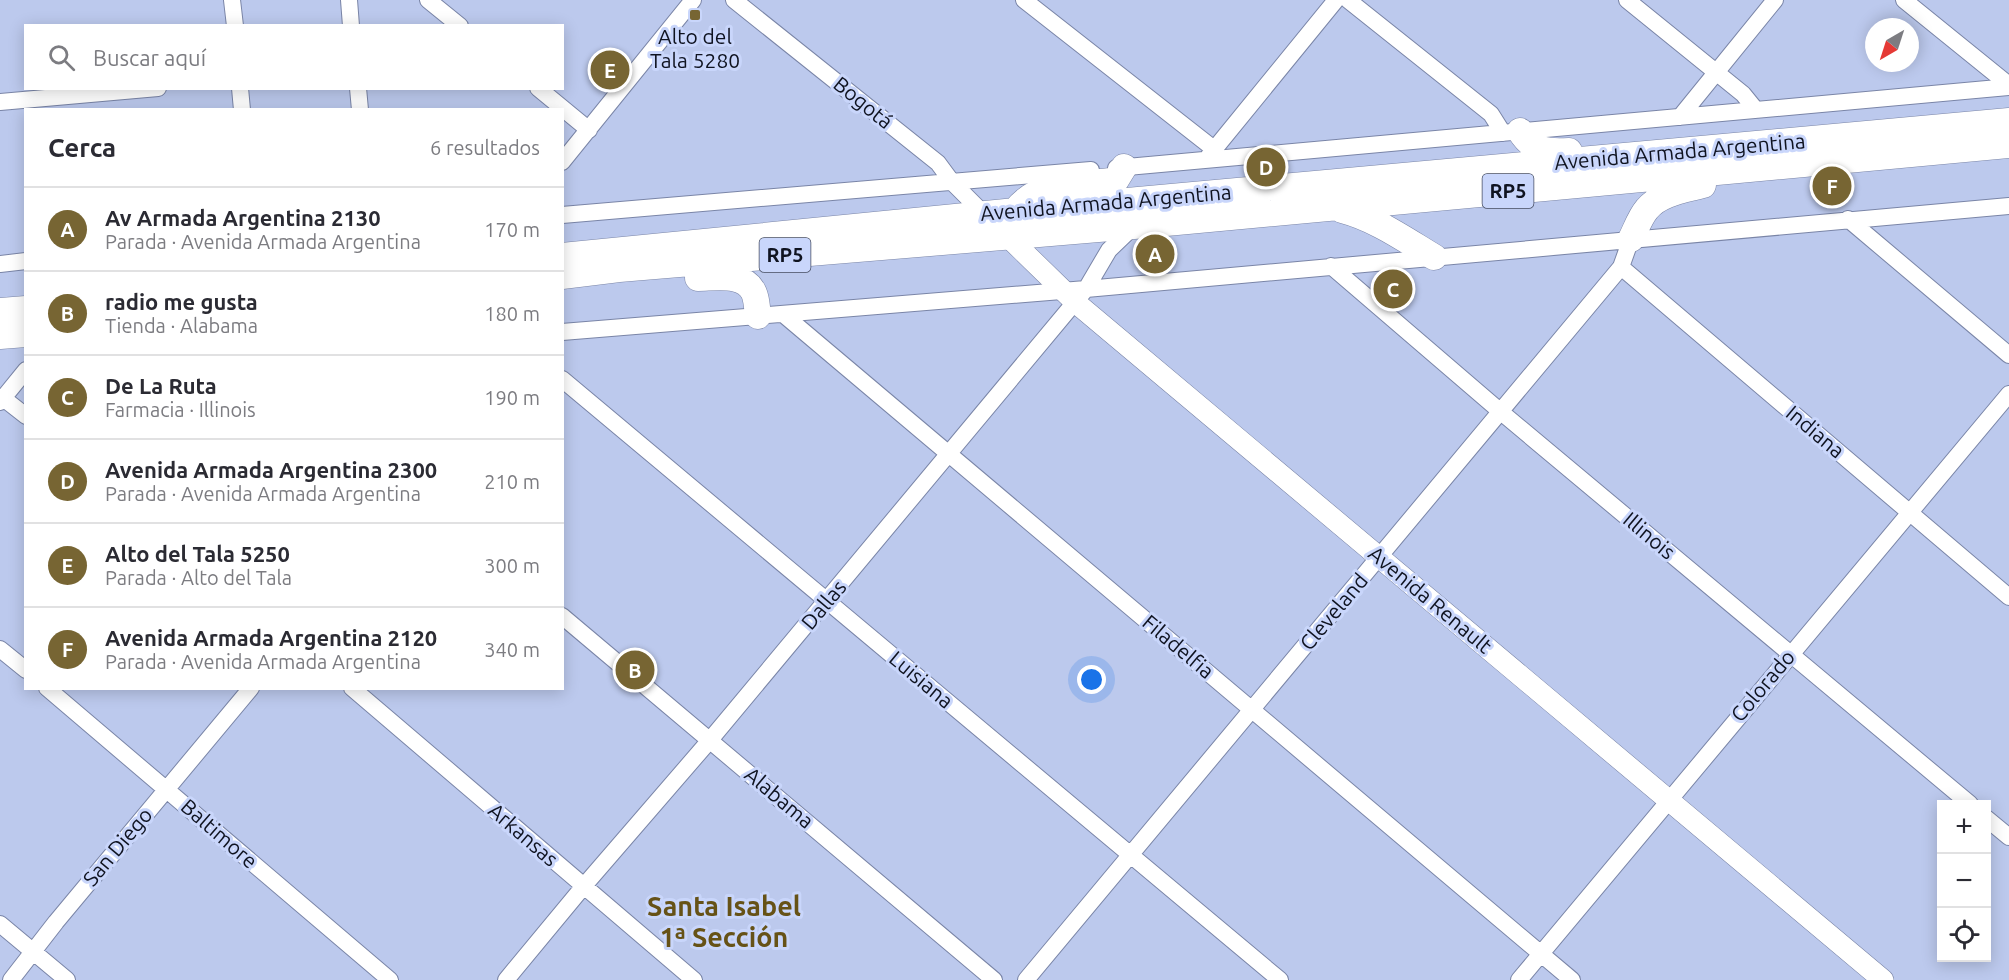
<!DOCTYPE html>
<html lang="es">
<meta charset="utf-8">
<style>
:root{--surface:#fff;--page:#f2f2f3;--text:#2b2b33;--muted:#7c7c81;--line:#e1e1e2;--accent:#776533}
body{margin:0;font-family:Ubuntu,sans-serif;background:var(--page);color:var(--text)}
.controls{position:absolute;right:18px;bottom:18px;display:grid;overflow:hidden;border-radius:0px;box-shadow:0 3px 15px #0003}
.controls button{width:54px;height:54px;display:grid;place-items:center;padding:0;border:0;border-bottom:2px solid var(--line);background:var(--surface);color:var(--text);font:30px sans-serif}
.compass{position:absolute;left:1865px;top:18px;width:54px;height:54px;border-radius:50%;background:var(--surface);box-shadow:0 3px 15px #0003;rotate:219deg}
.you{position:absolute;left:1092px;top:680px;width:21px;height:21px;margin:-15px;border:4px solid #fff;border-radius:50%;background:#1a73e8;box-shadow:0 0 0 9px #1a73e833}
.badge{display:grid;place-items:center;width:39px;height:39px;border-radius:50%;background:var(--accent);color:#fff;font-size:20px;font-weight:700}
.pin{position:absolute;translate:-50% -50%;border:3px solid #fff;box-shadow:0 2px 6px #0006}
.list{margin:0;padding:0;list-style:none}
h2{display:flex;justify-content:space-between;align-items:center;height:78px;margin:0;padding:0 24px;font-size:26px}
h2 small{font-size:20px;font-weight:400;color:var(--muted)}
.list li{display:grid;grid-template-columns:39px 1fr auto;gap:18px;align-items:center;box-sizing:border-box;height:84px;padding:0 24px;border-top:2px solid var(--line)}
.list b{display:block;font-size:22px;white-space:nowrap}
.list p{margin:0;font-size:20px;white-space:nowrap;color:var(--muted)}
.list em{font-size:20px;font-style:normal;color:var(--muted)}
.icon{flex:none;width:33px;height:33px;fill:none;stroke:currentColor;stroke-width:2;stroke-linecap:round;stroke-linejoin:round}
.map{position:relative;flex:none;width:2009px;height:980px;overflow:hidden}
.search{position:absolute;background:var(--surface);box-shadow:0 3px 15px #0003;left:24px;top:24px;width:540px;height:66px;display:flex;align-items:center;gap:15px;box-sizing:border-box;padding:0 21px;border-radius:0px;color:var(--muted);font-size:22px}
.panel{position:absolute;background:var(--surface);box-shadow:0 3px 15px #0003;left:24px;top:108px;width:540px;height:582px;border-radius:0px}
.map>svg:first-child{display:block}
.lines{fill:none;stroke-linecap:round;stroke-linejoin:round}
.minor-casing{stroke:#7a85a7;stroke-width:18}
.tertiary-casing{stroke:#7a85a7;stroke-width:22}
.primary-casing{stroke:#7a85a7;stroke-width:27}
.minor{stroke:#fff;stroke-width:16}
.tertiary{stroke:#fff;stroke-width:21}
.primary{stroke:#fff;stroke-width:26}
.poi-dot{fill:#776533;stroke:#c9d6fb;stroke-width:2}
.labels{text-anchor:middle;stroke-width:6;stroke-linejoin:round;paint-order:stroke}
.shield{fill:#c9d6fb;stroke:#474e62;stroke-width:1.5}
.shield-label{font-size:20px;font-weight:bold;fill:#0f1320}
.poi-label{font-size:21px;fill:#0f1320;stroke:#c9d6fb}
.street-label{font-size:21px;fill:#0f1320;stroke:#c9d6fb}
.district-label{font-size:27px;font-weight:bold;fill:#665217;stroke:#c9d6fb}
</style>
<div class="map">
<svg width="2009" height="980" viewBox="0 0 2009 980">
<rect width="100%" height="100%" fill="#bcc9ed"/>
<g class="lines">
<defs>
<path id="minor" d="M232,0L235,26
M349,0L351,26
M428,0L460,26
M734,0L938,163L952,182L984,214
M1024,0L1214,149
M1348,0L1491,114L1503,133
M1627,0L1743,94L1756,110
M1904,0L2009,85
M240,88L242,110
M358,88L360,110
M538,88L589,130
M0,102L158,88
M1680,117L1775,0
M1208,157L1336,0
M562,162L693,0
M1116,168L2009,87
M562,215L1091,170
M1848,219L2009,355
M0,264L26,261
M1331,266L1501,412L1970,804
M1621,267L2009,597
M783,314L1572,980
M562,332L1086,289L2009,206
M562,379L1280,980
M3,398L26,416
M0,402L26,370
M562,616L994,980
M0,649L26,670
M47,688L390,980
M352,688L694,980
M1986,818L2009,837
M0,924L67,980
M11,980L56,922L251,688
M506,980L583,887L710,740L1075,302L1086,289L1109,250L1134,226
M1026,980L1621,267L1631,239
M1519,980L2009,394"/>
<path id="tertiary" d="M999,228L1075,302L1883,980"/>
<path id="primary" d="M1520,131C1533,152 1547,152 1569,151
M1016,210C1040,179 1081,186 1116,180L1124,167
M1342,210C1376,219 1404,239 1434,257
M1631,239C1636,229 1640,217 1647,209C1660,193 1685,190 1703,185
M562,256L1016,211L2009,121
M562,276L619,269L1134,226L2009,145
M698,278C716,278 745,272 754,293C757,300 757,309 758,316
M0,311L26,309
M0,336L26,334"/>
</defs>
<use href="#minor" class="minor-casing"/>
<use href="#tertiary" class="tertiary-casing"/>
<use href="#primary" class="primary-casing"/>
<use href="#minor" class="minor"/>
<use href="#tertiary" class="tertiary"/>
<use href="#primary" class="primary"/>
</g>
<rect class="poi-dot" x="689" y="9" width="12" height="12" rx="3"/>
<g class="labels">
<g class="shield">
<rect x="1482.5" y="174" width="51" height="34" rx="4.5"/>
<rect x="759.5" y="238" width="51" height="34" rx="4.5"/>
</g>
<g class="shield-label">
<text x="1508" y="198">RP5</text>
<text x="785" y="262">RP5</text>
</g>
<g class="poi-label">
<text x="695" y="44">Alto del<tspan x="695" dy="24">Tala 5280</tspan></text>
</g>
<g class="street-label">
<text transform="translate(863 103) rotate(39)" y="7">Bogotá</text>
<text transform="translate(1680 152) rotate(-5)" y="7">Avenida Armada Argentina</text>
<text transform="translate(1106 203) rotate(-5)" y="7">Avenida Armada Argentina</text>
<text transform="translate(1815 432) rotate(40)" y="7">Indiana</text>
<text transform="translate(1649 536) rotate(40)" y="7">Illinois</text>
<text transform="translate(1430 600) rotate(40)" y="7">Avenida Renault</text>
<text transform="translate(824 605) rotate(-50)" y="7">Dallas</text>
<text transform="translate(1334 612) rotate(-50)" y="7">Cleveland</text>
<text transform="translate(1178 647) rotate(40)" y="7">Filadelfia</text>
<text transform="translate(921 680) rotate(40)" y="7">Luisiana</text>
<text transform="translate(1763 686) rotate(-50)" y="7">Colorado</text>
<text transform="translate(779 798) rotate(40)" y="7">Alabama</text>
<text transform="translate(219 834) rotate(41)" y="7">Baltimore</text>
<text transform="translate(523 835) rotate(41)" y="7">Arkansas</text>
<text transform="translate(118 847) rotate(-50)" y="7">San Diego</text>
</g>
<g class="district-label">
<text x="724" y="916">Santa Isabel<tspan x="724" dy="31">1ª Sección</tspan></text>
</g>
</g>
</svg>
<div class="controls">
<button>+</button>
<button>−</button>
<button><svg class="icon" aria-label="locate" viewBox="0 0 24 24"><circle cx="12" cy="12" r="6"/><path d="M12 2v4M12 18v4M2 12h4M18 12h4"/></svg></button>
</div>
<svg class="compass" viewBox="-18 -18 36 36"><path d="M0-13l5 13h-10z" fill="#e53935"/><path d="M0 13l5-13h-10z" fill="#7c7c81"/></svg>
<div class="you"></div>
<div class="pin badge" style="left:1155px;top:254px">A</div>
<div class="pin badge" style="left:635px;top:670px">B</div>
<div class="pin badge" style="left:1393px;top:289px">C</div>
<div class="pin badge" style="left:1266px;top:167px">D</div>
<div class="pin badge" style="left:610px;top:70px">E</div>
<div class="pin badge" style="left:1832px;top:186px">F</div>
<div class="search"><svg class="icon" aria-label="search" viewBox="0 0 24 24"><circle cx="10" cy="10" r="6"/><path d="M15 15l6 6"/></svg>Buscar aquí</div>
<section class="panel">
<h2>Cerca<small>6 resultados</small></h2>
<ul class="list">
<li><span class="badge">A</span><div><b>Av Armada Argentina 2130</b><p>Parada · Avenida Armada Argentina</p></div><em>170 m</em></li>
<li><span class="badge">B</span><div><b>radio me gusta</b><p>Tienda · Alabama</p></div><em>180 m</em></li>
<li><span class="badge">C</span><div><b>De La Ruta</b><p>Farmacia · Illinois</p></div><em>190 m</em></li>
<li><span class="badge">D</span><div><b>Avenida Armada Argentina 2300</b><p>Parada · Avenida Armada Argentina</p></div><em>210 m</em></li>
<li><span class="badge">E</span><div><b>Alto del Tala 5250</b><p>Parada · Alto del Tala</p></div><em>300 m</em></li>
<li><span class="badge">F</span><div><b>Avenida Armada Argentina 2120</b><p>Parada · Avenida Armada Argentina</p></div><em>340 m</em></li>
</ul>
</section>
</div>
